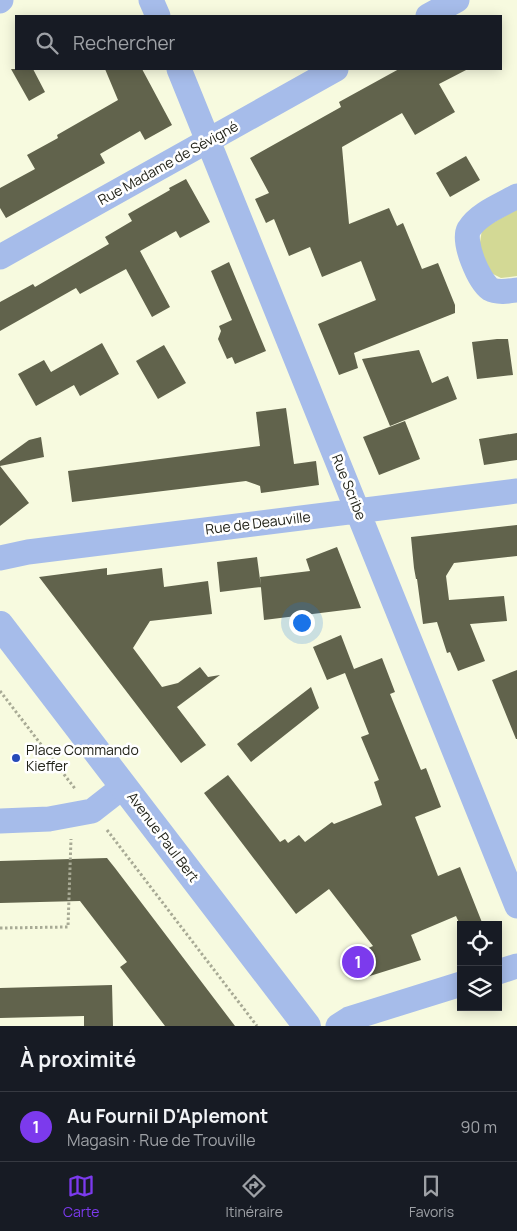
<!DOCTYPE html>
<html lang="fr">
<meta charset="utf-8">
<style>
:root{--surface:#171b24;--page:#20242c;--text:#f1f3f6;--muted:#9ea1a6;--line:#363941;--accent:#7c3aed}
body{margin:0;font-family:Manrope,sans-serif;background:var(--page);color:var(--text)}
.controls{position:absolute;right:15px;bottom:15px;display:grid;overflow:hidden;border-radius:0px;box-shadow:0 2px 12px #0003}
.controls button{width:45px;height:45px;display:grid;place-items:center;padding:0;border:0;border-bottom:1px solid var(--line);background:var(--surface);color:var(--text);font:25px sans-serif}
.you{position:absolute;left:301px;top:622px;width:18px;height:18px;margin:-12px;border:4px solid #fff;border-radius:50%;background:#1a73e8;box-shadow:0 0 0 8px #1a73e833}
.badge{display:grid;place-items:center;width:32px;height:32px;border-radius:50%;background:var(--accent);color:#fff;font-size:16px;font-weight:700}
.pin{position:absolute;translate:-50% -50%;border:2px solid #fff;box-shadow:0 1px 5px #0006}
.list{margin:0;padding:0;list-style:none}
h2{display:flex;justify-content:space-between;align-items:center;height:65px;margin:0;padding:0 20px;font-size:21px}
h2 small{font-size:16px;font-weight:400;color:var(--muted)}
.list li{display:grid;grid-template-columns:32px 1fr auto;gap:15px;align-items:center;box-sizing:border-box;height:70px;padding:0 20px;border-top:1px solid var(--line)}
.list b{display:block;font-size:19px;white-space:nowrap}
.list p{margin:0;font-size:16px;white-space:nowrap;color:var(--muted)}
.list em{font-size:16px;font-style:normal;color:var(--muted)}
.icon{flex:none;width:28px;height:28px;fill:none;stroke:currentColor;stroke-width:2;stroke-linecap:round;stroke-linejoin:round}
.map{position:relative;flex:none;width:517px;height:1026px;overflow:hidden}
.search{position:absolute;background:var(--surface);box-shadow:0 2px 12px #0003;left:15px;right:15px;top:15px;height:55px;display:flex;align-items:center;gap:12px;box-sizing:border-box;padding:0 18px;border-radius:0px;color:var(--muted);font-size:19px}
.sheet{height:135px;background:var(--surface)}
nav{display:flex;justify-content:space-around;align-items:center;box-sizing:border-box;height:70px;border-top:1px solid var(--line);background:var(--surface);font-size:14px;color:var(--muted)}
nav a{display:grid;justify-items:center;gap:2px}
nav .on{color:var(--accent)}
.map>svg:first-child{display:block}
.green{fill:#d3d995}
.building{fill:#61634c}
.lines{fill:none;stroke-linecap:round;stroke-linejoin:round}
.path{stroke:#a8aa95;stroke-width:3;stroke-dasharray:2.5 2.5;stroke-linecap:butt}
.minor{stroke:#a6bcea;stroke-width:25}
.tertiary{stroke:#a6bcea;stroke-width:28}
.poi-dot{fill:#264ab9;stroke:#fff;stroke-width:2}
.labels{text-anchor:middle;stroke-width:5;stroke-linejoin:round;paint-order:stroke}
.street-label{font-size:14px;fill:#222319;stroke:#fff}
.poi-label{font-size:14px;fill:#222319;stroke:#fff;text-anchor:start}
</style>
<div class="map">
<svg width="517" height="1026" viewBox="0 0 517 1026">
<rect width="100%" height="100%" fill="#f7fadf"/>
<path class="green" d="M517,209V276L501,278L491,273L479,249L482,229Z"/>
<path class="building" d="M11,69H33L45,92L29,101Z
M105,69H142L172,125L145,140L140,131L100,154L105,163L6,218L0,208V188L35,169L27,155L58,138L57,135L118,100Z
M399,69H468L439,84L455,112L415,135L402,113L342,147L349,224L389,208L397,226L403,223L422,269L438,263L455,305V313L354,353L358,368L339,375L318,324L376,300L361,261L322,277L310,247L289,256L274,219L266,223L255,199L269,193L250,158L341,107L339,102Z
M466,156L480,180L450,197L436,173Z
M186,179L210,222L180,238L176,231L140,251L170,307L152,317L126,269L80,294L76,288L0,331V302L33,284L35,287L109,244L105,237L132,221L128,214L170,190L169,188Z
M229,262L266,351L235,364L232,357L227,359L218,339L221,331L219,326L232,320L211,271Z
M497,339H508L513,375L477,379L472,342Z
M102,343L119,374L80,396L74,385L36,406L18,374L44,360L51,372Z
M164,345L186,383L158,399L136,361Z
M419,350L432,383L448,376L457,399L390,426L362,359Z
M286,408L294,464L316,461L319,485L261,493L260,486L246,481L72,502L68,471L260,446L256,412Z
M405,421L420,459L379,475L363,437Z
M517,433V460L484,465L479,439Z
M41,437L44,457L0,466L29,503L0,526V461L29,440Z
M517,525V556L454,563L446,576L449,600L504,596L507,621L470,624L485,661L458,671L450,652L447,653L437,622L423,624L417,579H416L414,568L411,537Z
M337,547L361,608L264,620L260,577L310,571L306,559Z
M257,557L261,587L220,592L217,562Z
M107,568V575L162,568L164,587L208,581L212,614L150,621L133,648L162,687L178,683L200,667L208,677L220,675L177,707L206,745L181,763L39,577Z
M341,635L354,669L382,658L395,692L390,694L421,770L426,768L441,807L415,817L438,876L460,867L483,925H460L456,916L411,935L421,960L357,980L349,976L344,969L346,958L373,946L329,889L296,914L204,793L228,775L280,842L285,839L288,843L299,835L305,842L332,822L334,824L382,805L374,782L379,780L361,737L369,734L345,673L327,680L313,647Z
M517,670V739H516L492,680Z
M311,687L319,708L251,762L237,744Z
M107,858L115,868L235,1026H165L120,967L127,962L80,901L0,903V861Z
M112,985L113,1026H84V1016L0,1018V988Z"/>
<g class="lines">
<path class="path" d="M0,691L76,790
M107,830L257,1026
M0,928L68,927L71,839"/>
<path class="minor" d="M151,0L158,16
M0,1L1,0
M428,16L457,0
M179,69L517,906
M517,196C502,205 479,213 469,229C462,242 479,281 490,289C497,293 510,291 517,290
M0,257L336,69
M0,558L28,552L517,491
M0,821L49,819L92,811L124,786
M498,972L517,966
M338,1026L349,1019L461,984"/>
<path class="tertiary" d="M0,625L307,1026"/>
</g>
<circle class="poi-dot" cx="16" cy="758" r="5"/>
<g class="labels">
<g class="street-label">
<text transform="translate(168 163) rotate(-29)" y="5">Rue Madame de Sévigné</text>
<text transform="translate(349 487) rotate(68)" y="5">Rue Scribe</text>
<text transform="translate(258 523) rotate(-7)" y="5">Rue de Deauville</text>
<text transform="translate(163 837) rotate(53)" y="5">Avenue Paul Bert</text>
</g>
<g class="poi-label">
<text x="26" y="755">Place Commando<tspan x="26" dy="16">Kieffer</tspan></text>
</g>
</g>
</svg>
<div class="controls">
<button><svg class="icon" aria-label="locate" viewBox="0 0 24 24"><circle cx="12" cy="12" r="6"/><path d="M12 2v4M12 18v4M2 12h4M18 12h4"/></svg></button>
<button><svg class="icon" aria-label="layers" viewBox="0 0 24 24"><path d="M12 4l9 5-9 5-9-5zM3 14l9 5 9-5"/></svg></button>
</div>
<div class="you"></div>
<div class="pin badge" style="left:358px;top:962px">1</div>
<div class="search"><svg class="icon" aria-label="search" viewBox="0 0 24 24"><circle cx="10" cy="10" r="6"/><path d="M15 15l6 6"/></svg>Rechercher</div>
</div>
<section class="sheet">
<h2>À proximité<small></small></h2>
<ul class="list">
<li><span class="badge">1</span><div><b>Au Fournil D'Aplemont</b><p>Magasin · Rue de Trouville</p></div><em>90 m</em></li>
</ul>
</section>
<nav>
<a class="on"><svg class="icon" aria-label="map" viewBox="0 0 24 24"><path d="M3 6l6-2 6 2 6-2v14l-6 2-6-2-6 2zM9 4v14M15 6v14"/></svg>Carte</a>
<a><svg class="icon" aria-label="directions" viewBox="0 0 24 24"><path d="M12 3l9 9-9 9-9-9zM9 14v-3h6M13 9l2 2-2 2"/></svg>Itinéraire</a>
<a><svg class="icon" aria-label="saved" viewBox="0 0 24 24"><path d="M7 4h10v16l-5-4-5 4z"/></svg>Favoris</a>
</nav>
